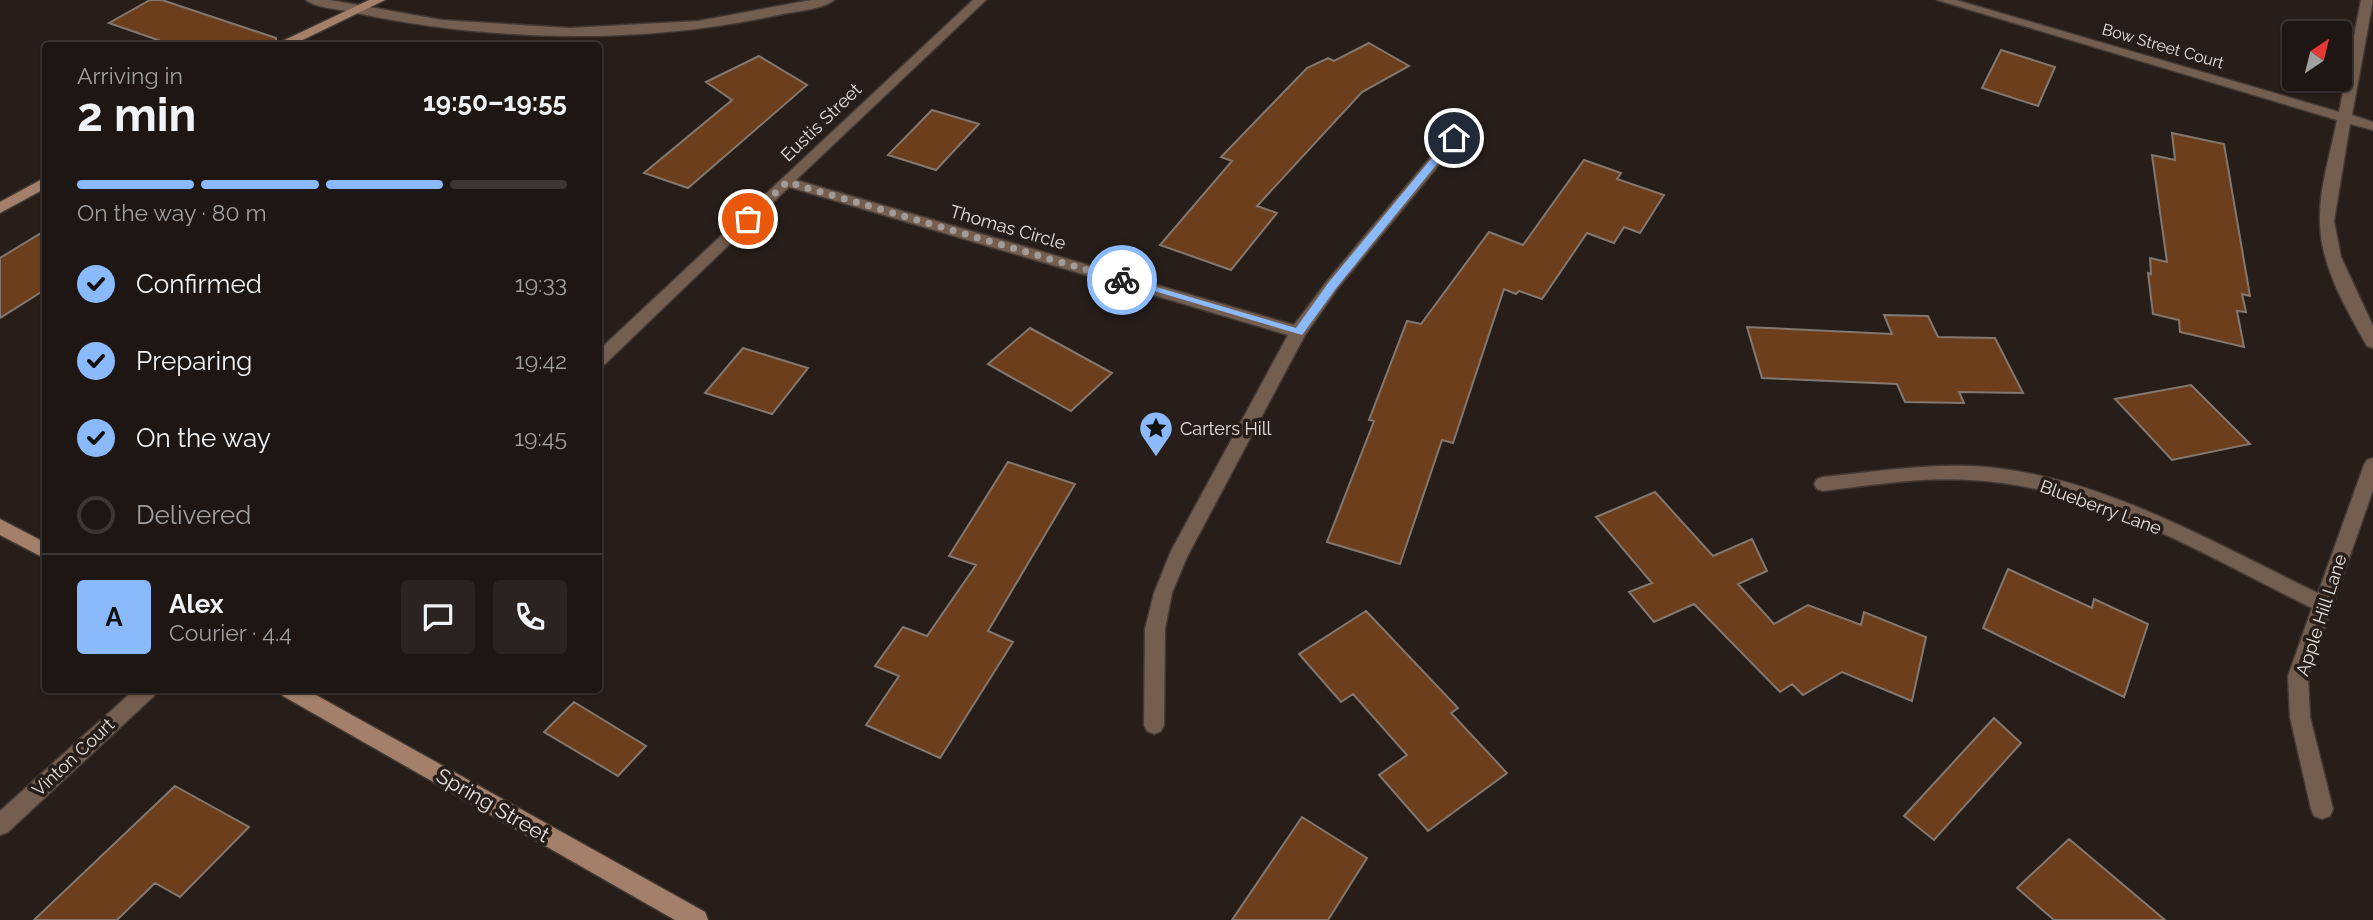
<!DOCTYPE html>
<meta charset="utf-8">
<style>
body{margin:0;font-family:Raleway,sans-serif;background:#2a2321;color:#f1f3f6;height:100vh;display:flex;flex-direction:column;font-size:26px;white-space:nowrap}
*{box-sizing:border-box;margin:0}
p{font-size:23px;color:#a09fa0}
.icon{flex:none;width:38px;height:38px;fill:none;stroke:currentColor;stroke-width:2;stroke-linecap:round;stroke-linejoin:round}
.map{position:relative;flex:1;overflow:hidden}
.sheet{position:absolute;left:42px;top:42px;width:560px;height:651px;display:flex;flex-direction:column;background:#1d1613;border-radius:7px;box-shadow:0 2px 5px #0004,0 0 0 2px #3b3533}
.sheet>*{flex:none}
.needle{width:46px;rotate:35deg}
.tools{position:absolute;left:2282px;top:21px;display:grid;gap:14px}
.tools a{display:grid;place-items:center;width:70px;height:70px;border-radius:7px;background:#1d1613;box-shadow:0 2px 5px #0004,0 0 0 2px #3b3533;font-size:35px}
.pin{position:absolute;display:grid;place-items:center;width:60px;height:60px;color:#fff;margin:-30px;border:4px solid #fff;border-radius:50%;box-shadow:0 2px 7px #0007}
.courier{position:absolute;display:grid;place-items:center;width:70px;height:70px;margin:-35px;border:5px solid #8bbafc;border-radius:50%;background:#fff;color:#222;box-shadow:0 2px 9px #0007}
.headline em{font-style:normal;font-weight:700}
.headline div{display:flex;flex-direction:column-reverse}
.headline{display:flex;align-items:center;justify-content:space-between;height:119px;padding:0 35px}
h1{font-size:46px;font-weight:700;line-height:52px}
.bar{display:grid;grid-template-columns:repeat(4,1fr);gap:10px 7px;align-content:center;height:84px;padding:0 35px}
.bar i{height:9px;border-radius:5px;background:#3b3533}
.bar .current{background:#8bbafc}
.bar p{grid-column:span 4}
.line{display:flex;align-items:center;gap:18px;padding:0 35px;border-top:2px solid #3b3533}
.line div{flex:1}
.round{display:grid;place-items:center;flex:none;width:74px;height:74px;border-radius:7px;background:#2a2321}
ol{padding:0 35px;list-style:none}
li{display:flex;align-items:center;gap:21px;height:77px}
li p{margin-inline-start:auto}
li .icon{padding:7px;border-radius:50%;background:#8bbafc;color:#111;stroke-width:4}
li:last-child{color:#a09fa0}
li i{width:38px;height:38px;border:4px solid #3b3533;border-radius:50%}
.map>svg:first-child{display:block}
.building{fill:#6d3e1c;stroke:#827871;stroke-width:2}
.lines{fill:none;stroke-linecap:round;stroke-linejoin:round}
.street-casing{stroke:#423934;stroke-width:3}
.secondary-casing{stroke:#423934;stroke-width:3}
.street{fill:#745e50;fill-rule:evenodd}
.secondary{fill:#a4806a;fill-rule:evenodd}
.route{fill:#8bbafc}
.done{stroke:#a29b98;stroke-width:7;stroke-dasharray:0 12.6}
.labels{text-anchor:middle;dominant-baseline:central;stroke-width:7;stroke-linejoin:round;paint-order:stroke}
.far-street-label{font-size:16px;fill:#e5dfdc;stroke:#271e19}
.street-label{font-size:18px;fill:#e5dfdc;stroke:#271e19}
.poi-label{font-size:18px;fill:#e5dfdc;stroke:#271e19;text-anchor:start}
.near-street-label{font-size:21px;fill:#e5dfdc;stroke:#271e19}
</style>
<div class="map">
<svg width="2373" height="920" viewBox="0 0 2373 920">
<rect width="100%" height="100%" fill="#271e19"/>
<path class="building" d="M150,0H162L276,38V41L269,46H175L109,23Z
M1369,43L1409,66L1362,92L1257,206L1277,213L1231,270L1160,245L1232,161L1221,157L1307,68L1328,58L1334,61Z
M2001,50L2055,67L2038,106L1982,88Z
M759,56L807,85L688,188L644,173L732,100L706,82Z
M932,110L979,124L936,170L888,155Z
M2172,133L2224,144L2250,296L2242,294L2246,312L2237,311L2244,347L2180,332L2179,320L2153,314L2148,273L2151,274L2150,258L2167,262L2152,155L2175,160Z
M1584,160L1621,173L1617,179L1664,195L1640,233L1624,227L1614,243L1587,233L1542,299L1519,291L1516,294L1504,289L1453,443L1442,440L1400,564L1327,542L1374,421L1369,420L1407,321L1421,324L1489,232L1523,245Z
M46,230V289L0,318V258Z
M1884,315L1928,316L1938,337L1995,338L2023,393L1959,392L1964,403L1905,402L1897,384L1762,378L1747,327L1892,334Z
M1030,328L1112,373L1071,411L988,364Z
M743,348L808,368L772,414L705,393Z
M2191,385L2250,444L2172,460L2115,399Z
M1008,462L1075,484L988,631L1013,642L940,758L866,725L899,676L875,666L903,627L927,636L976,565L949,556Z
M1655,492L1713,556L1752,539L1767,571L1738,584L1774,624L1808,605L1861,625L1864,612L1926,637L1912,701L1842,672L1803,695L1792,684L1780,692L1694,604L1654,622L1629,592L1652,583L1596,517Z
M2008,569L2092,608L2094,599L2148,624L2124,697L1983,628Z
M1366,611L1458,708L1451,713L1507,773L1428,831L1379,775L1407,755L1353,694L1341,702L1299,654Z
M574,702L646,746L618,776L544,732Z
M1994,718L2021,743L1934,840L1904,816Z
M175,786L249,827L180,897L155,883L117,920H34Z
M1302,817L1367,858L1328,920H1232Z
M2069,839L2165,920H2054L2017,888Z"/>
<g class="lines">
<g class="street-casing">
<path id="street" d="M306,0H330L442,20L570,28L698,21L811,0H834C822,10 794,11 778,15C639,45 491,42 351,12C338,9 316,8 306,0Z
M973,0H986L796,180L1294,325L1328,280L1449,135L1454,134L1461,138L1338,288L1305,335L1187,557L1172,593L1165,629L1164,725L1161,731L1154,734L1147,731L1144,725L1145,629L1154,593L1171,551L1288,335L789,187L604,365L598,367V351Z
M1937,0H1956L2339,112L2361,0H2373L2352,115L2373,122V130L2350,124L2334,221L2341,257L2373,326V348L2367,346C2346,309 2320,265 2320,221C2319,188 2331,152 2337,120Z
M2373,458V490L2308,676L2310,717L2333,809L2330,816L2322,819L2314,816L2311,809L2290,717L2288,676L2312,608C2206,556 2093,486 1971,480C1922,477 1872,485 1823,491L1817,489L1814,484L1817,479L1823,477C1872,472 1922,464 1971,466C2095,472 2209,541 2318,593L2364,465L2367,460Z
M134,690H157L154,696L8,832L0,835V811Z"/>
</g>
<g class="secondary-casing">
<path id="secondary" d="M369,0H385L290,46H272Z
M46,177V188L0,213V202Z
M0,519L46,543V559L0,535Z
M280,690H307L705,912L708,920H675L283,696Z"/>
</g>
<use href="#street" class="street"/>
<use href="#secondary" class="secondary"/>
</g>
<path class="route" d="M1450,136L1458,138L1337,287L1302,335L1117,280L1122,277L1296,328L1329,282Z"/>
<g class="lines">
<path class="done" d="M748,219L787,182L1122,280"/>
</g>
<defs>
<g id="sight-pin" transform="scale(1.75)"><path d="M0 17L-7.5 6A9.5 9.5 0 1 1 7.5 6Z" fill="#8bbafc" stroke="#271e19"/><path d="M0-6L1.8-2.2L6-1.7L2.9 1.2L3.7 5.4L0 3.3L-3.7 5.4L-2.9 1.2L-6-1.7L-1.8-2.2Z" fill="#111"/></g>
</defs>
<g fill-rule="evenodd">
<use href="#sight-pin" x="1156" y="428"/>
</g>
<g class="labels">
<g class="far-street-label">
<text transform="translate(2163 46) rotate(16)">Bow Street Court</text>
</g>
<g class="street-label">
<text transform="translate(821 122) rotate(-44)">Eustis Street</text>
<text transform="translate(1008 227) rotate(16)">Thomas Circle</text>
<text transform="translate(2101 507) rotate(20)">Blueberry Lane</text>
<text transform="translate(2321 615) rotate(-72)">Apple Hill Lane</text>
<text transform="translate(73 757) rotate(-43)">Vinton Court</text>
</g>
<g class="poi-label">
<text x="1180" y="428">Carters Hill</text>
</g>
<g class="near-street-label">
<text transform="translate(493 805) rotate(30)">Spring Street</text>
</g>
</g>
</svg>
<div class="tools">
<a><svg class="needle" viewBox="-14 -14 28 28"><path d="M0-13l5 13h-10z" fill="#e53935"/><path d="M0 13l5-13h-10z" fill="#a09fa0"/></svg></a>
</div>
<div class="pin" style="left:748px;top:219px;background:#ea580c"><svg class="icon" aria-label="bag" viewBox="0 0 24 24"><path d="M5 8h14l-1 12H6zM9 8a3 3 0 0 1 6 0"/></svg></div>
<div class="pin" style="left:1454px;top:138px;background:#1f2937"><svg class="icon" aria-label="home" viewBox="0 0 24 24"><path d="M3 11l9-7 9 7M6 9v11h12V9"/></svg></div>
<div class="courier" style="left:1122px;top:280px"><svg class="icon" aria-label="bike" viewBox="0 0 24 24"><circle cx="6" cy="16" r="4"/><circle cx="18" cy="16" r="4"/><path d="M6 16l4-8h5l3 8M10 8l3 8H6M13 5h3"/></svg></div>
<section class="sheet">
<div class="headline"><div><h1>2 min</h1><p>Arriving in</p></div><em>19:50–19:55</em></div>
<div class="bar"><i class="current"></i><i class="current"></i><i class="current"></i><i></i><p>On the way · 80 m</p></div>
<ol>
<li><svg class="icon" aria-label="check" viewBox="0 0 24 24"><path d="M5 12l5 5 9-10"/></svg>Confirmed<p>19:33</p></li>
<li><svg class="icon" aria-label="check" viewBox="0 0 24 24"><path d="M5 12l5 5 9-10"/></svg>Preparing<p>19:42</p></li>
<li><svg class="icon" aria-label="check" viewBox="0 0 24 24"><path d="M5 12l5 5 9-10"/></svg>On the way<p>19:45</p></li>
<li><i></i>Delivered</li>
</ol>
<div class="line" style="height:126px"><b class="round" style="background:#8bbafc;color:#111">A</b><div><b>Alex</b><p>Courier · 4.4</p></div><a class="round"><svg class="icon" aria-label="chat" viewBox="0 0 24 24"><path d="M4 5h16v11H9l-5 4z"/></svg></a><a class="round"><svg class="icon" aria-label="phone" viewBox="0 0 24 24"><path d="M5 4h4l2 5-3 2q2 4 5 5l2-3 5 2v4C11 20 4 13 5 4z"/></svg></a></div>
</section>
</div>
